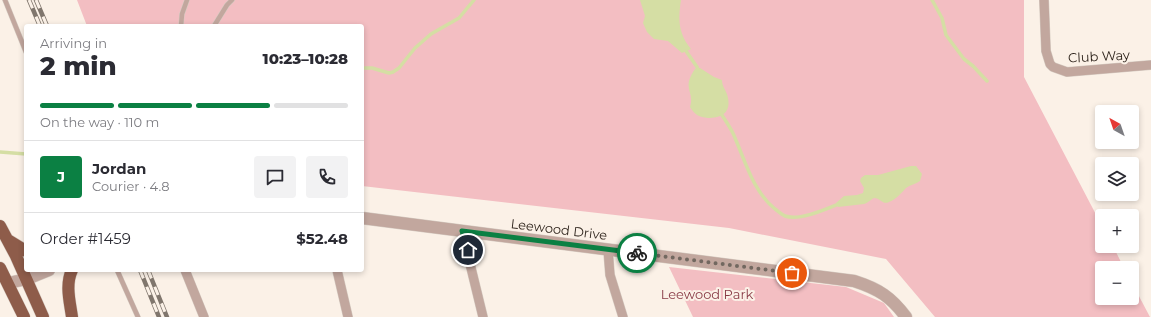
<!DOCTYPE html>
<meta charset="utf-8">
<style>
body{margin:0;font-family:Montserrat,sans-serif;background:#f2f2f3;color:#2b2b33;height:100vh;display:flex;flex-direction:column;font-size:15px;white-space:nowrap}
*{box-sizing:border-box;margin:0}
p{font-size:13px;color:#7c7c81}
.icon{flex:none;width:22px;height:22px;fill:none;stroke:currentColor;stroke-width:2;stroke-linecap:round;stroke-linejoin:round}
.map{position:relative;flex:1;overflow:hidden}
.sheet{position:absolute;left:24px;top:24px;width:340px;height:248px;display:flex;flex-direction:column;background:#fff;border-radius:4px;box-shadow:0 2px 6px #0003}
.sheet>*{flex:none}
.needle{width:26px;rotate:320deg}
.fabs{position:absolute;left:1095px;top:105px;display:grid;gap:8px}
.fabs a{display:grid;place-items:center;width:44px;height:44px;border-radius:4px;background:#fff;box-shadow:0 2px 6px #0003;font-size:20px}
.pin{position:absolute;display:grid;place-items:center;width:34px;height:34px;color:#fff;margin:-17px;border:2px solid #fff;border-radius:50%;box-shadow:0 1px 4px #0007}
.courier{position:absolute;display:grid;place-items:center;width:40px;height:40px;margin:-20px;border:3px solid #0b8043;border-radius:50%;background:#fff;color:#222;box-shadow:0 1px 5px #0007}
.summary em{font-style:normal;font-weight:800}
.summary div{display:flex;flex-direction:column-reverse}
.summary{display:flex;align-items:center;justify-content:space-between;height:68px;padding:0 16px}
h1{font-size:26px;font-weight:800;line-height:30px}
.bar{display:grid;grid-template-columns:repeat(4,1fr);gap:6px 4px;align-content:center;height:48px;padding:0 16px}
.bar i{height:5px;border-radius:3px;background:#e1e1e2}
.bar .active{background:#0b8043}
.bar p{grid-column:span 4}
.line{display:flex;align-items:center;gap:10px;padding:0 16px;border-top:1px solid #e1e1e2}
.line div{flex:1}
.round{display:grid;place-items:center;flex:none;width:42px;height:42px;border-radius:4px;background:#f2f2f3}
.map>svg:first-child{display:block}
.green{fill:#f3bec2}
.water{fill:#d5dea4}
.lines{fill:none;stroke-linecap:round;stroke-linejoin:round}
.stream{stroke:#d5dea4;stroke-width:3.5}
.service-casing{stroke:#d5cbc2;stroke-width:5.5}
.minor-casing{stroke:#d5cbc2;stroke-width:10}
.tertiary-casing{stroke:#d5cbc2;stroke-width:13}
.trunk-casing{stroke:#d5cbc2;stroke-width:13}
.service{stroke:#c2a79e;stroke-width:4.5}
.minor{stroke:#c2a79e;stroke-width:9}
.tertiary{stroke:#c2a79e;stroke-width:12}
.trunk{stroke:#8e5c4a;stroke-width:12}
.rail-casing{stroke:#80766d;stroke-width:4.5}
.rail{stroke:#fbf1e7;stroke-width:3;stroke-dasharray:9;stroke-linecap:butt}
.done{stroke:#726860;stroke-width:4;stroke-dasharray:0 7.2}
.route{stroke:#0b8043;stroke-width:5}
.labels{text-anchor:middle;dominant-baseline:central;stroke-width:4;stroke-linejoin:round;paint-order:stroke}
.street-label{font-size:13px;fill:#291f17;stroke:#fbf1e7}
.park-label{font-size:13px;fill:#883a45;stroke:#fbf1e7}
</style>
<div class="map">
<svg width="1151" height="317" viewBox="0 0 1151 317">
<rect width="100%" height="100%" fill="#fbf1e7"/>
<path class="green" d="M77,0H1024V77L1102,226V246H1113L1124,268H1102V298H1132V283L1150,317H935L886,259L729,228L362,186V26H87Z
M669,267L846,287L884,303L894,317H693Z"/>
<path class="water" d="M640,0H681C678,19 678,33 691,49L682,53L668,41L654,39L647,32L643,23L645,16Z
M700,68L714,77L722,80C722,87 727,91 728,98C731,113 721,118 708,118C699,117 695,115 690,107C695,91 681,89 695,69Z
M911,166H916L922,174L920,181C916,184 910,185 906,188C901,193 897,199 889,202C883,205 881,199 875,198C872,198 868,203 864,204L838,207L836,203L844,196L857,195L863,193L864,188L860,181L861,178L865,175H878Z"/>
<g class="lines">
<path class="stream" d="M932,0L942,18L946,35L964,59L973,66L987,81
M686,51L697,67L699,73
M362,68H372L389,73L393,72L399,68L415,48L431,34L459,18L474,0
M720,112C725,120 732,129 735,138C746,163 753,191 775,209C778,211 782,215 785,216C800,221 826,209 841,203
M0,152L26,154"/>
<g class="service-casing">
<path id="service" d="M5,0L26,52
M181,26L182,14L187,0
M214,26L227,5L232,0
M117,270L138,317"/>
</g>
<g class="minor-casing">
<path id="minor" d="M1044,0L1046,51L1050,64L1053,67L1067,72L1151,65
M462,231L483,317
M608,250L610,275L623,317
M185,270L204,317
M337,270L348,317"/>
</g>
<g class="tertiary-casing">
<path id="tertiary" d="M362,218L854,281C879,289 891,297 906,317
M8,283L27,279L49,270"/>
</g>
<g class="trunk-casing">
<path id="trunk" d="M0,226L16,256L43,317
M8,240L26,251
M0,268L24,317
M72,270C65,285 70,302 72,317"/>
</g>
<use href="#service" class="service"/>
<use href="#minor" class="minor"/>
<use href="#tertiary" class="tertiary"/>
<use href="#trunk" class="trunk"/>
<g class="rail-casing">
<path id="rail" d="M29,0L40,26
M36,0L47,26
M140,270L159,317
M148,270L167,317"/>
</g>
<use href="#rail" class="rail"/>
</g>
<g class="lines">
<path class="done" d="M637,253L792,273"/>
<path class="route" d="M468,250L462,231L637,253"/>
</g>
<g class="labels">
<g class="street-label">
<text transform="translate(1099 56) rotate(-3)">Club Way</text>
<text transform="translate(559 229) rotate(7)">Leewood Drive</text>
</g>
<g class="park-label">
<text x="707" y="294">Leewood Park</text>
</g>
</g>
</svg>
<div class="fabs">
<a><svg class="needle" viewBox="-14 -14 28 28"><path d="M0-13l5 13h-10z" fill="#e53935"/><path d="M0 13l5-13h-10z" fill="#7c7c81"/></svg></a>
<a><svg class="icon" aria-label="layers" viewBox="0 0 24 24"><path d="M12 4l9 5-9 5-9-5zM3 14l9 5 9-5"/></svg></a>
<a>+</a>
<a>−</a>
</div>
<div class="pin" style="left:792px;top:273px;background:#ea580c"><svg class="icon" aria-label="bag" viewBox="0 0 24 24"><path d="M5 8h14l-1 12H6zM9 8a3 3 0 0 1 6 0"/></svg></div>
<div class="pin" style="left:468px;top:250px;background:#1f2937"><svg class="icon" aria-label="home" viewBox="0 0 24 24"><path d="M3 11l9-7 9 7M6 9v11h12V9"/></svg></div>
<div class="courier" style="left:637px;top:253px"><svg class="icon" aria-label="bike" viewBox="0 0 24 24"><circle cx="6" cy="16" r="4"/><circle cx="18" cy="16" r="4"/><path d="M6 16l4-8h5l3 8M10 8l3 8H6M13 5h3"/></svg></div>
<section class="sheet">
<div class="summary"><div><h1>2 min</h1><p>Arriving in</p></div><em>10:23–10:28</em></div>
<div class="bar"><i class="active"></i><i class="active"></i><i class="active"></i><i></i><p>On the way · 110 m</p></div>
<div class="line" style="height:72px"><b class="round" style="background:#0b8043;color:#fff">J</b><div><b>Jordan</b><p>Courier · 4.8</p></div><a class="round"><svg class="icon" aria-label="chat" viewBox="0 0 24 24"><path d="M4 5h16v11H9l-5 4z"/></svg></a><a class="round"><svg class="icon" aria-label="phone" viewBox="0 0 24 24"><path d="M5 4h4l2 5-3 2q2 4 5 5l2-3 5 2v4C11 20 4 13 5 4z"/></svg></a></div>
<div class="line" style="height:52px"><div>Order #1459</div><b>$52.48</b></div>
</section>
</div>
